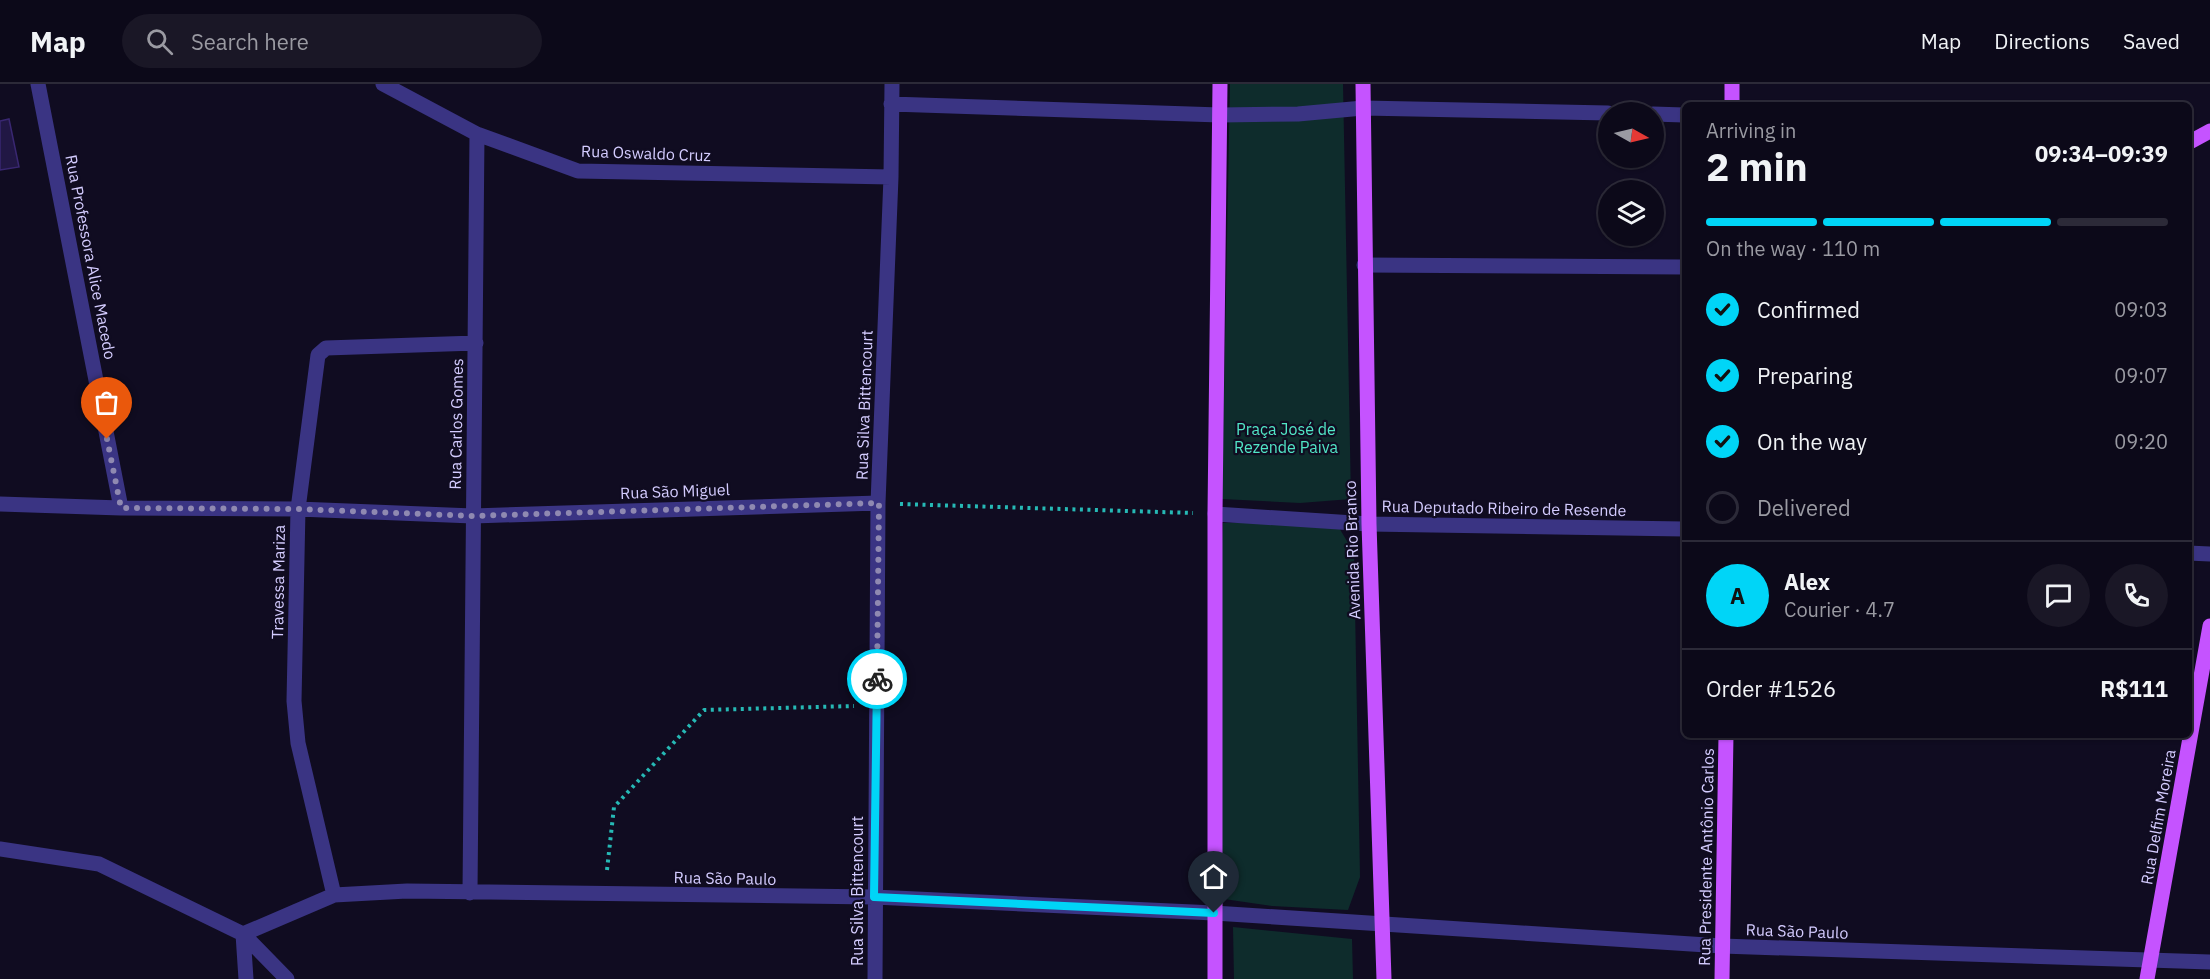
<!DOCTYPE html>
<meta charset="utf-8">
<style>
body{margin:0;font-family:"IBM Plex Sans",sans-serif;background:#1a1726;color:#f1f3f6;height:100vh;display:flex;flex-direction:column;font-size:22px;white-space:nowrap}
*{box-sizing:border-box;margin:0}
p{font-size:20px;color:#9a9aa2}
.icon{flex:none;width:33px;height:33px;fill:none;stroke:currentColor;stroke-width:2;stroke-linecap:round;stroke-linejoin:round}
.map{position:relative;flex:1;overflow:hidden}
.panel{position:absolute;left:1682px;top:18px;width:510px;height:636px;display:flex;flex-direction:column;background:#0c0919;border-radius:9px;box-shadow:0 2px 4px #0004,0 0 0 2px #2c2a38}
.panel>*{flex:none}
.needle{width:39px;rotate:98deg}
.buttons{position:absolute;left:1598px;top:18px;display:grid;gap:12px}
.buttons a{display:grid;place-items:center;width:66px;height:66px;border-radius:50%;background:#0c0919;box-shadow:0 2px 4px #0004,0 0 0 2px #2c2a38;font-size:30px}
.pin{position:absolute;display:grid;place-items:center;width:51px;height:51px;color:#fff;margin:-62px -26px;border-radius:50% 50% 50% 0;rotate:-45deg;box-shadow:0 0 6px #0007}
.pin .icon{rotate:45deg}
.courier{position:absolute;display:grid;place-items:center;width:60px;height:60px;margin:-30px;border:4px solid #00d5f7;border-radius:50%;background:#fff;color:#222;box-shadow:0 2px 8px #0007}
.overview em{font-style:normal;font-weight:700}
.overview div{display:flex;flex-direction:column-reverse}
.overview{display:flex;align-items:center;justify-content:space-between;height:102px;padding:0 24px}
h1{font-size:39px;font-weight:700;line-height:45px}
.bar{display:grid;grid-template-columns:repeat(4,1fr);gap:9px 6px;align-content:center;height:72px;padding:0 24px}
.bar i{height:8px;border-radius:4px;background:#2c2a38}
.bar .selected{background:#00d5f7}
.bar p{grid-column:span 4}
.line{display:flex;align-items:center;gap:15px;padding:0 24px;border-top:2px solid #2c2a38}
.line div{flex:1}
.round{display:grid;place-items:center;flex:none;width:63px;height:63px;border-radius:32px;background:#1a1726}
ol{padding:0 24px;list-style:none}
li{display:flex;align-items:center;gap:18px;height:66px}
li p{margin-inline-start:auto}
li .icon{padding:6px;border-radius:50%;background:#00d5f7;color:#111;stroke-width:4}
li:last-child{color:#9a9aa2}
li i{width:33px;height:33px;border:3px solid #2c2a38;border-radius:50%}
header{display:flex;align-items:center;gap:36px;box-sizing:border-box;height:84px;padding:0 30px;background:#0c0919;border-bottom:2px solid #2c2a38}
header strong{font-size:28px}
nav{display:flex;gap:33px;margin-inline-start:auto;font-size:21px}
.search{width:420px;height:54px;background:#1a1726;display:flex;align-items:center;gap:15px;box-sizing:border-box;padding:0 21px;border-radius:33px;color:#9a9aa2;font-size:22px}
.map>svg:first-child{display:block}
.green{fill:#0e2c2c}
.building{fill:#211744;stroke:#392771;stroke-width:1.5}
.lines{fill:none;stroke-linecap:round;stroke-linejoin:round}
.path{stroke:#26b9b5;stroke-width:4;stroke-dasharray:3 4.5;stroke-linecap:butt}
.minor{stroke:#3a3483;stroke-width:15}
.major{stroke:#c553ff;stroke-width:15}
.done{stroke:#8f89b1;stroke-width:6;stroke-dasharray:0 10.8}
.route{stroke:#00d5f7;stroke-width:8}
.labels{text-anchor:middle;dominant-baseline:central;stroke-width:4.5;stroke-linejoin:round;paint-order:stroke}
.street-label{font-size:16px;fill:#d4ccff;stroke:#100c21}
.park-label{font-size:16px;fill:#51e6c6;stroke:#100c21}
</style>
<header>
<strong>Map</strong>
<div class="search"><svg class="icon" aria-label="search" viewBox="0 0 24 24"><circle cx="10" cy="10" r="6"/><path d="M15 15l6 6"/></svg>Search here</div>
<nav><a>Map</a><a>Directions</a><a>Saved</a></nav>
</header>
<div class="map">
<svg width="2210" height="895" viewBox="0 0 2210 895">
<rect width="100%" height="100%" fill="#100c21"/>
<path class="green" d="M1230,0H1343L1351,415L1300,419L1222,415Z
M1264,438L1338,442L1354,469L1360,793L1348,826L1272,822L1224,815L1215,757L1220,498L1223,439Z
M1233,843L1352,855L1353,895H1234Z"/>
<path class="building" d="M9,35L19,83L0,86V37Z"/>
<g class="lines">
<path class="path" d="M900,420L1193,429
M607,786L614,723L704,626L854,622"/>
<path class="minor" d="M38,0L121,424
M383,0L477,50L578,87L891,93
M891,20L1220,31L1298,30L1363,24L1608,29
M1653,30L1684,31
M1364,181L1684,183
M0,420L121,424L298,425L473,432L878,419
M1215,430L1369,440L1684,445
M2188,469L2210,470
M0,765L99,780L243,850L287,895
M470,809L477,50
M334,811L298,659L294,617L298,425L318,271L326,264L476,259
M246,895L243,850L334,811L407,807L874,813L1214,829L1722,862L2210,878
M875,895L878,419L891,93L892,0"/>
<path class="major" d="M1363,0L1369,440L1384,895
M1732,21V0
M2188,59L2210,47
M1215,895V430L1220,0
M1722,895L1726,651
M2147,895L2210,542"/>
</g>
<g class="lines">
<path class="done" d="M107,355L121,424L298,425L473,432L879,419L877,595"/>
<path class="route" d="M877,595L874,813L1214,829"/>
</g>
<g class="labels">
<g class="street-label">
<text transform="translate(646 69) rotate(2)">Rua Oswaldo Cruz</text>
<text transform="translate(91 173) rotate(79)">Rua Professora Alice Macedo</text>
<text transform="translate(864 321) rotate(-88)">Rua Silva Bittencourt</text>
<text transform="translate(456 340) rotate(-89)">Rua Carlos Gomes</text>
<text transform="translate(675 407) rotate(-2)">Rua São Miguel</text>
<text transform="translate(1504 424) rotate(1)">Rua Deputado Ribeiro de Resende</text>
<text transform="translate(1352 466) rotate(-92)">Avenida Rio Branco</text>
<text transform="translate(278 498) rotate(-89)">Travessa Mariza</text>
<text transform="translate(2158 733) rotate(-80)">Rua Delfim Moreira</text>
<text transform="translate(1706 773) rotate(-89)">Rua Presidente Antônio Carlos</text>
<text transform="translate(725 794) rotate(1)">Rua São Paulo</text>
<text transform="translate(857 807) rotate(-90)">Rua Silva Bittencourt</text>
<text transform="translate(1797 847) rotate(2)">Rua São Paulo</text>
</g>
<g class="park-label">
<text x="1286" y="345">Praça José de<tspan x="1286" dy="18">Rezende Paiva</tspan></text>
</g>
</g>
</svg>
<div class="buttons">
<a><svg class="needle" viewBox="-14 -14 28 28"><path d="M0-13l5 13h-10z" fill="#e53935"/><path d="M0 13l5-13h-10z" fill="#9a9aa2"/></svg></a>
<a><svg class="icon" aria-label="layers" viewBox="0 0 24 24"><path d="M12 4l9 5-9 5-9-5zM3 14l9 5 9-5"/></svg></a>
</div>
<div class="pin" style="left:107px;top:355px;background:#ea580c"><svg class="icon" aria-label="bag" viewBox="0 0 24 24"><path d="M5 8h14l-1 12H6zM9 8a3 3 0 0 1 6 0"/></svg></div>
<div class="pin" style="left:1214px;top:829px;background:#1f2937"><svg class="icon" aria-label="home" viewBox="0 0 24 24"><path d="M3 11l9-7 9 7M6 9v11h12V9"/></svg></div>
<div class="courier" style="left:877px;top:595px"><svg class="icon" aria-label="bike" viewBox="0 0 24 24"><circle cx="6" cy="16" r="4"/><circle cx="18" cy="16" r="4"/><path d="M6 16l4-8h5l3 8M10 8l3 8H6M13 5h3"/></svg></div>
<section class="panel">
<div class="overview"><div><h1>2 min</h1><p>Arriving in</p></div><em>09:34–09:39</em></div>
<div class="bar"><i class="selected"></i><i class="selected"></i><i class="selected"></i><i></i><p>On the way · 110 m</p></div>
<ol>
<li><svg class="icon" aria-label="check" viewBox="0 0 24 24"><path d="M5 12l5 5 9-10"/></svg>Confirmed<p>09:03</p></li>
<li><svg class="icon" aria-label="check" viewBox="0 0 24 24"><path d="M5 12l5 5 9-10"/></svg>Preparing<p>09:07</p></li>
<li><svg class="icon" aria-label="check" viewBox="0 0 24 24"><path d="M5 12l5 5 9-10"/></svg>On the way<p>09:20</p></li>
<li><i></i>Delivered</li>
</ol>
<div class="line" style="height:108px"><b class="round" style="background:#00d5f7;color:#111">A</b><div><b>Alex</b><p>Courier · 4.7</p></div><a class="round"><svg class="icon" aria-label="chat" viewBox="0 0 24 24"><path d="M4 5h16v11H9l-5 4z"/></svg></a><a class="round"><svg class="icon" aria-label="phone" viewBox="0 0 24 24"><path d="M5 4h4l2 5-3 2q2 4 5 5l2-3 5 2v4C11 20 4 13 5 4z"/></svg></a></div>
<div class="line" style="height:78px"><div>Order #1526</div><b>R$111</b></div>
</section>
</div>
